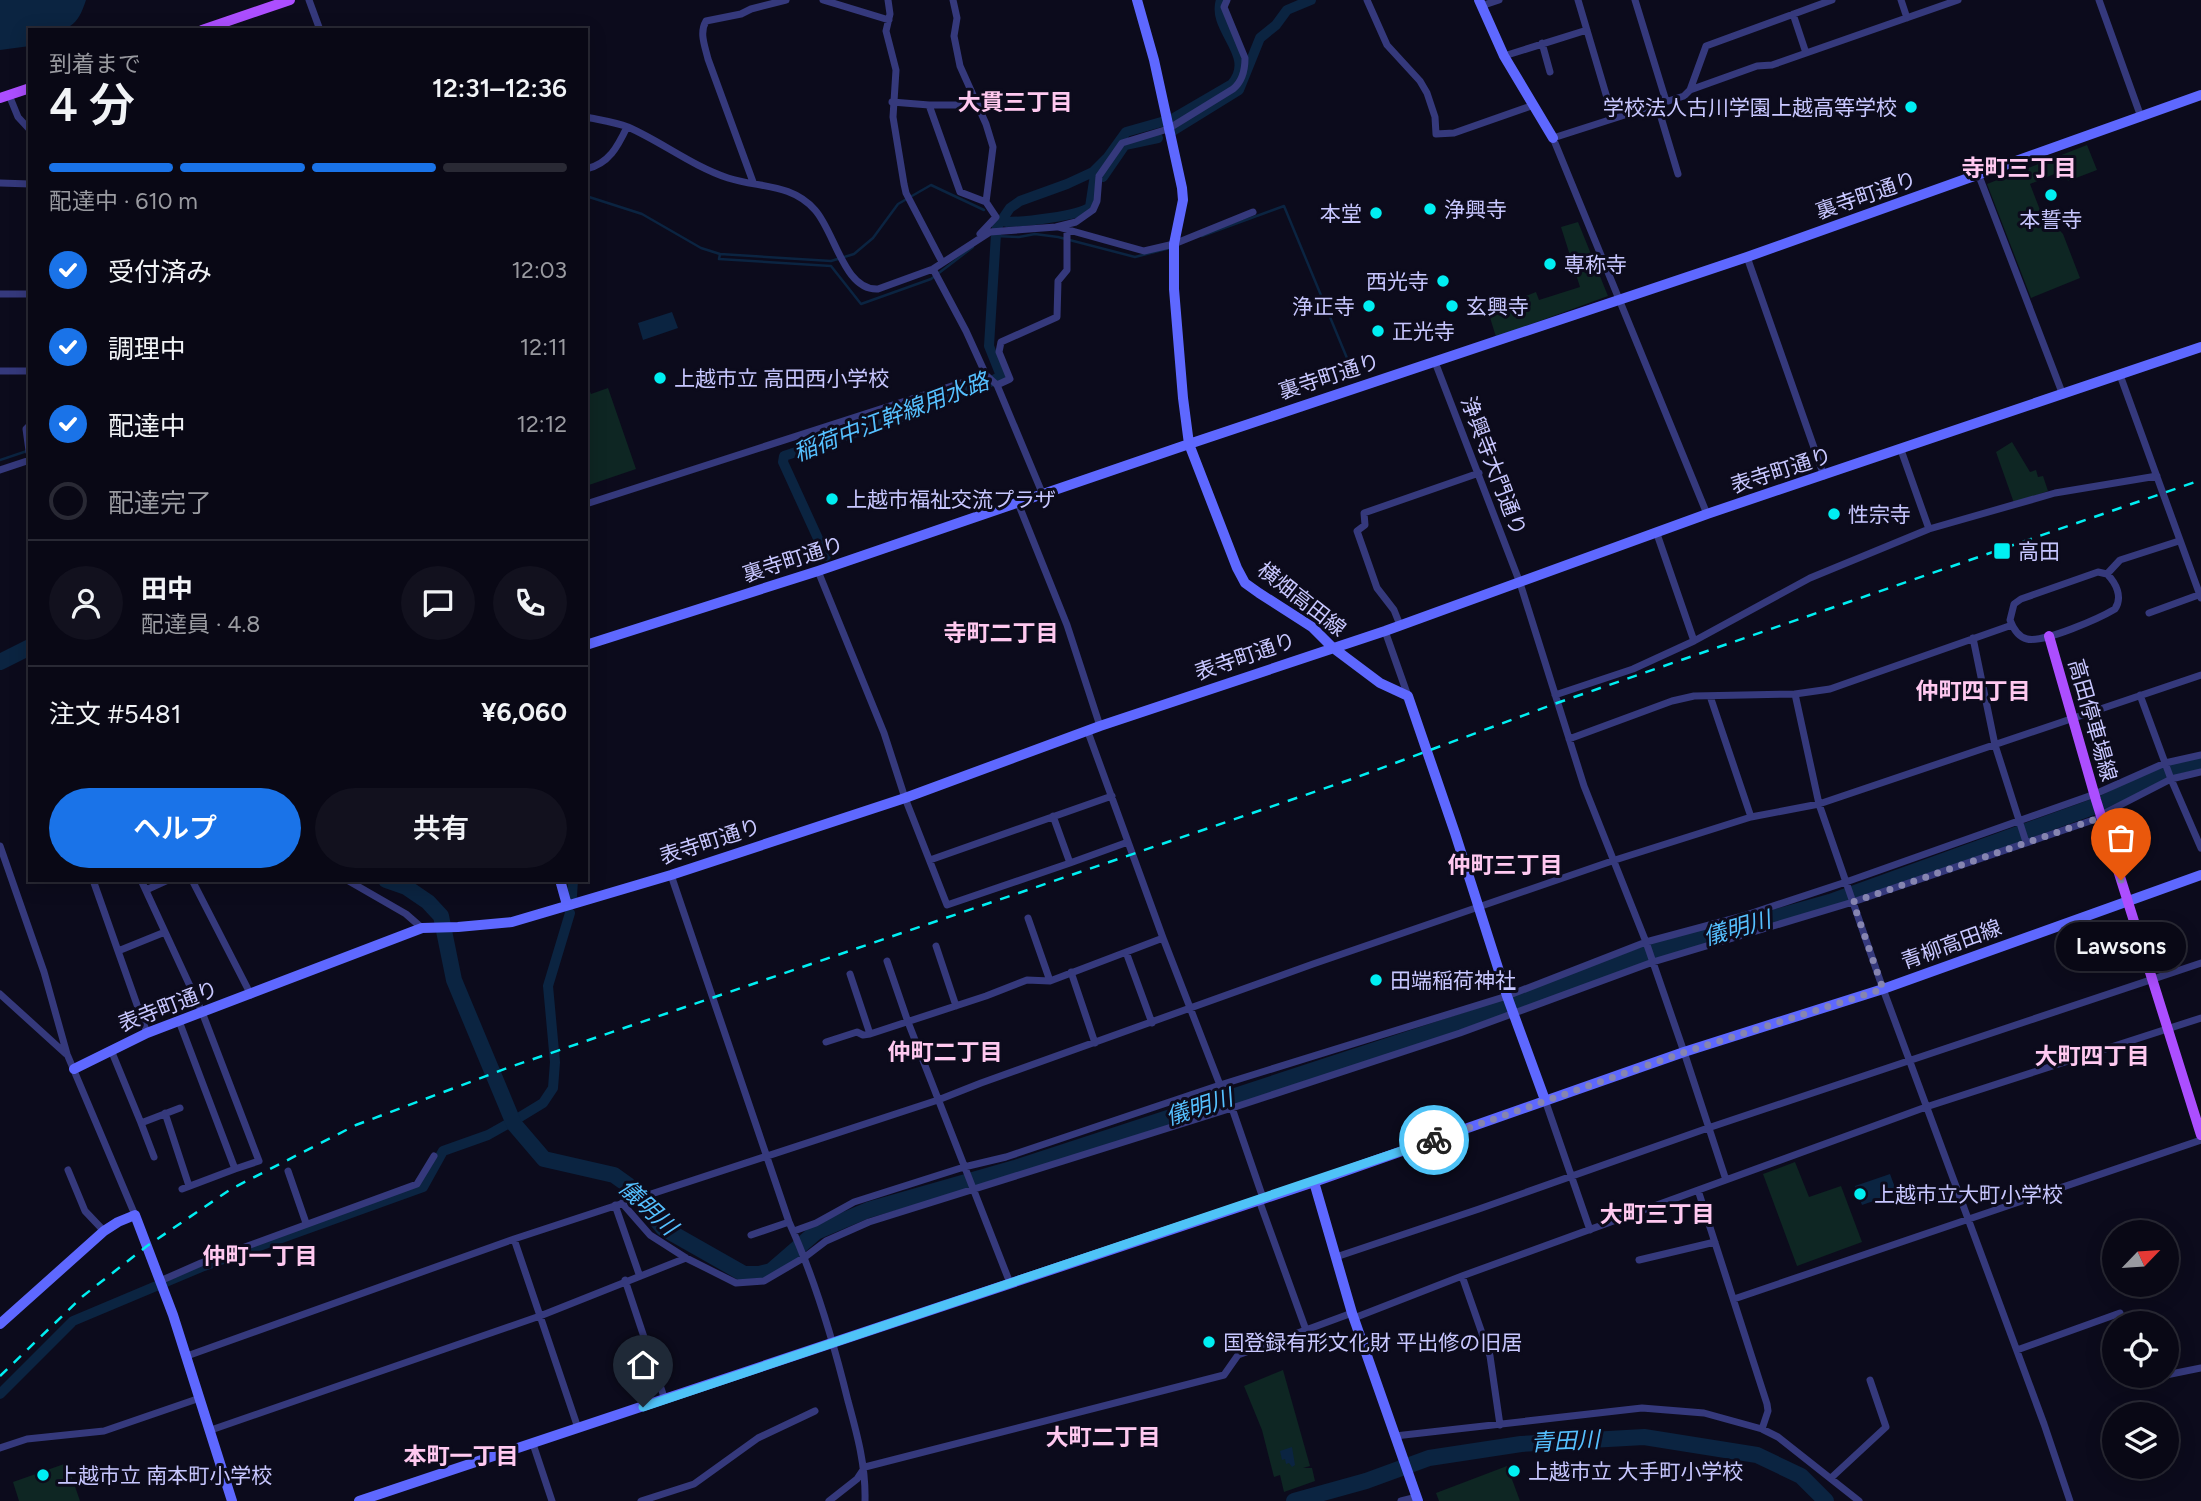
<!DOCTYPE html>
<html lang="ja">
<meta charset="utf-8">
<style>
body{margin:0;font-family:Figtree,"Noto Sans JP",sans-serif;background:#12111e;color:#f1f3f6;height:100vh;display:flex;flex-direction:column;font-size:26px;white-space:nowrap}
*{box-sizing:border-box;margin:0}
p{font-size:23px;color:#999aa0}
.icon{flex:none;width:38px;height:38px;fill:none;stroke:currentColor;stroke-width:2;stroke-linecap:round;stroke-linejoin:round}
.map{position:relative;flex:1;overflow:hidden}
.details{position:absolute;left:28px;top:28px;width:560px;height:854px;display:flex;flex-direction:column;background:#090815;border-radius:0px;box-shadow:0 4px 18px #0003,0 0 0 2px #292934}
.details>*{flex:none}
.needle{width:46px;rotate:65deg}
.fabs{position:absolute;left:2102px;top:1220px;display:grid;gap:14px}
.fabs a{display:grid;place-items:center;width:77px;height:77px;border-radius:50%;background:#090815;box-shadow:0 4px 18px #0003,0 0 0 2px #292934;font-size:35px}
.pin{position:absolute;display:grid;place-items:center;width:60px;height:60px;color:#fff;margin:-72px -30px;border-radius:50% 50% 50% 0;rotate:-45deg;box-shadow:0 0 7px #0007}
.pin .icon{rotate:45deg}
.courier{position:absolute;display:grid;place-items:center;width:70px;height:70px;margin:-35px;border:5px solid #4fc3f7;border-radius:50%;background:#fff;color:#222;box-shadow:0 2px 9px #0007}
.bubble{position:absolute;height:49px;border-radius:24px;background:#090815;box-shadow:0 4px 18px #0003,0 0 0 2px #292934;font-size:23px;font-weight:600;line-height:49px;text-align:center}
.headline em{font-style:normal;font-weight:600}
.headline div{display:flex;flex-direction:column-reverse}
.headline{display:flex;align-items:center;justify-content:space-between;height:119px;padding:0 21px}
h1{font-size:46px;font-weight:600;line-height:52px}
.bar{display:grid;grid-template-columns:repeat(4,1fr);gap:10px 7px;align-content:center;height:84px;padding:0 21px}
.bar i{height:9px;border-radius:5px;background:#292934}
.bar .selected{background:#1a73e8}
.bar p{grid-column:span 4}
.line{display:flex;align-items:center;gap:18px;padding:0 21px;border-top:2px solid #292934}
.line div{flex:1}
.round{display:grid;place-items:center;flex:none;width:74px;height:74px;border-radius:37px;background:#12111e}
ol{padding:0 21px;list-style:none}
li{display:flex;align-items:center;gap:21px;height:77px}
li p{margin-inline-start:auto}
li .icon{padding:7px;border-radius:50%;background:#1a73e8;color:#fff;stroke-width:4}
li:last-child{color:#999aa0}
li i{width:38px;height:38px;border:4px solid #292934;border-radius:50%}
.cta{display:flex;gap:14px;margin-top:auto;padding:14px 21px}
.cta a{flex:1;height:80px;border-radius:42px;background:#1a73e8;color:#fff;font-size:28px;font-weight:600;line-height:80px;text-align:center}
.cta a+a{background:#12111e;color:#f1f3f6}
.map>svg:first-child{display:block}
.green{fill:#0e2623}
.water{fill:#0b2441}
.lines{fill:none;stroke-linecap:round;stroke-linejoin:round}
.stream{stroke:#0b2441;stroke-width:2.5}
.canal{stroke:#0b2441;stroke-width:10}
.river{stroke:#0b2441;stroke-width:16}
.street{stroke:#35397c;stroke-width:7}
.secondary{stroke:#5e68ff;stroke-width:10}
.primary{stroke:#ac4eff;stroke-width:10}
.rail{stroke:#00eff2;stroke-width:2.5;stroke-dasharray:10 9;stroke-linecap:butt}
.done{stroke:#8685b0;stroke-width:7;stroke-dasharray:0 12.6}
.route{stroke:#4fc3f7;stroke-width:9}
.poi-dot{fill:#00eff2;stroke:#0c0b1c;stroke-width:2.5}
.labels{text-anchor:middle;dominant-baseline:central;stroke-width:6;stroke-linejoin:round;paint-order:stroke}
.poi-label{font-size:21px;fill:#c8c7ff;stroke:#0c0b1c;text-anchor:start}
.street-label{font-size:21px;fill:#c8c7ff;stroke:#0c0b1c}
.neighbourhood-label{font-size:23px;font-weight:bold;fill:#ffc9f0;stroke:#0c0b1c}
.water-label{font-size:23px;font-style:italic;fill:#55c0ff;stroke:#0c0b1c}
</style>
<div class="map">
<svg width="2201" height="1501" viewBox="0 0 2201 1501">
<rect width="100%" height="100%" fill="#0c0b1c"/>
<path class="green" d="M2087,145L2097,170L2068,181L2064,170L2030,184L2040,210L2063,234L2080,278L2031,298L1987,184Z
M1578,222L1608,296L1496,337L1488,311L1536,292L1539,300L1580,287L1561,227Z
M586,382L591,394L608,388L636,469L586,486Z
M2012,442L2030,472L2036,470L2038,477L2043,476L2048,491L2014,503L1996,452Z
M1795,1162L1809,1197L1841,1186L1862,1242L1797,1266L1763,1174Z
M1283,1370L1310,1466L1303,1468H1312L1315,1481L1284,1492L1280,1475L1274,1477L1262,1430L1244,1386Z
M67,1463L80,1501H19L13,1482Z
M1507,1466L1520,1501H1439L1436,1493Z"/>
<path class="water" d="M0,0H86C75,35 62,30 30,30V46L0,50Z
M672,312L678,328L643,340L638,323Z
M1890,1174L1897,1193L1862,1205L1855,1186Z
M1292,1447L1295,1465L1292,1467L1289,1463L1286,1464L1285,1459L1282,1460L1280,1451Z"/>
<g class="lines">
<path class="stream" d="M586,196L642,214L701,248L720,254L719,259L831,266L861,304L931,279L973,247
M997,216L1006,222
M995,236L1019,237L1035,234L1058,237L1135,257L1170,248
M1202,236L1284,206L1354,375
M720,254L831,261L854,254L873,238L898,204L931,185L984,210
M0,460L27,451"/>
<path class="canal" d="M1171,132L1239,90L1260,38L1276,25L1287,10L1311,0
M1103,177L1125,145L1158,138
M1006,222C1023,222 1079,216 1090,207L1094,181
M826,556L783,462L784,456L896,419L990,382L1001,376L989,346L996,234L997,227L1010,208L1020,201L1067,184L1093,172L1108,157L1126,132L1172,119L1232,84C1257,55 1211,30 1221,0
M572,896L573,880
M0,1394L73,1321L204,1266L423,1187L443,1151L488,1135L520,1117L543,1103L553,1088L555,1062L548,986L570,913"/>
<path class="river" d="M0,662L30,647
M386,880L406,887L428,902L441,916L454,980L514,1124L544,1159L614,1175L628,1185L663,1228L744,1274H759L771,1271L816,1232L868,1210L1015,1168L1479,1016L1654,951L1830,902L2104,803L2177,766L2201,761
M1294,1501L1366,1481L1429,1458L1521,1444L1644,1437L1757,1455L1801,1476L1826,1501"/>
<path class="street" d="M309,0L320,30
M823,0L889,20
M888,0L890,14L886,31L896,70L893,117L904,184L906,193L942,262
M1367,0L1387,45L1420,81L1427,93L1435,117L1436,134L1454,133L1534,105
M1578,0L1613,118
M1635,0L1666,101
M1901,0L1907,18
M2099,0L2141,117
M1481,6L1499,0
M1793,14L1806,53
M1542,43L1550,72
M1504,56L1587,30
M1690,90L1706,46L1832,0
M9,95L18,117L30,130
M892,102L929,105H978
M1657,104L1678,174
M929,105L960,192L986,202L993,147L986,124L960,66L954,36L957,18L953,0
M586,117C600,120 615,122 628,127C662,142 692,166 728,178C759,188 791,183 815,210C835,232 844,291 878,289L933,269L990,232L1056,227L1076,222L1093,210L1097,201L1099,176L1122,143L1168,129L1233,89C1243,81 1245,70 1245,58L1224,7L1227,0
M586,169C609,164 618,146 627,127
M1979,176L2063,395
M753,182L708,59C705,46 699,33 706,21L741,14L751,9L786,0
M0,183L30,184
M1058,227L1144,251L1174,244L1253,212
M980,234L996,217L986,202
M1747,257L1824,476
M933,269L966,331L986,375L997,385L1043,495
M0,294H30
M1435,362L1520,583L1584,786L1646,942L1684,1052L1726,1180
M0,371H30
M2120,375L2201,598
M997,385L1010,379L999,352L1001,342L1057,317L1058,281L1067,270V230
M30,425L26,429L30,458
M1901,450L1929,529
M0,470L30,460
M1018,503L1067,625L1100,726
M586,504L986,375
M1707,514L1553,138L1684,96L1690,90L1757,66L1772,65L1958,0
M1657,534L1694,641
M818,571L884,733L905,798L947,905L1070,863L1053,816
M2098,572L2107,574C2116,583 2123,597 2115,609C2100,618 2044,643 2027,639C2018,637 2013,628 2010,620L2014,604L2021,599Z
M2107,574L2120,560L2179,541
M2149,613L2201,594
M1400,625L1394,610L1377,588L1357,531L1365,525L1364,513L1479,473
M1385,631L1408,696
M1973,638L1995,745L2026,842
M1795,694L1819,804L1883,989L2044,1424L2070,1501
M1555,695L1633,669L1694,641L1810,578L1929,529L2055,493L2157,476
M2140,695L2171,779L2201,848
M1710,696L1751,817
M1088,732L1163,938L1220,1085L1232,1108L1263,1198
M1569,739L1672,701L1694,696L1795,694L1830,689L2012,625
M2101,815L2171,779L2201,772
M0,846L44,972L67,1054L135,1215
M930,860L1112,796
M1070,863L1128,842
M671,875L789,1222C815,1279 833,1340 848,1401C857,1434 866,1466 865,1501
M93,880L118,951
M141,880L202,1012L259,1161L235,1169
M192,880L251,995
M347,880L406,914L422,928
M146,890L168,880
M1028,918L1050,981
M936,946L956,1006
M1126,952L1152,1023
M887,961L908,1022L1010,1283
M1071,972L1095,1043
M850,974L870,1034
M0,994L66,1054
M179,1021L235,1169L182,1189
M147,1033L118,951L165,932
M826,1042L857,1032L863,1035L870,1034L986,996L1027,980L1050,981L1163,938
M111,1050L141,1123L180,1108
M1545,1100L1590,1230
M165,1113L189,1186
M141,1123L154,1157
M68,1170L85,1211L104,1231
M288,1171L306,1223
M1698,1190L1767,1404L1768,1411L1762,1429
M1259,1200L1306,1330
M622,1203L650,1235L686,1258L736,1283L764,1281L805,1257L826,1241L869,1222L1232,1108L1460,1033L1653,962L1853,902L2102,817
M615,1205L639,1274
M794,1231L816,1223L854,1202L964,1167L1006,1157L1220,1085L1507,996L1646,942L1743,916L1846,882L2095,794L2165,763L2201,755
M751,1235L789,1222
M514,1239L578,1428
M1336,1257L1479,1209L1708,1128L2201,963
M1639,1260L1715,1242
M1462,1276L1490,1356L1500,1425
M625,1280L665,1400
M160,1281L201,1263L417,1184L434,1156
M1734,1299L2201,1140
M1354,1318L1462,1276L1926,1107L2201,1018
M2017,1350L2120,1313L2123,1323
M187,1356L514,1239L938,1100L981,1083L1313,964L1615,860L1751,817L1819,804L2201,675
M2166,1375L2201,1368
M2142,1376L2143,1380L2165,1376
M211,1430L540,1316L686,1258
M1395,1436L1642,1408L1704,1413L1762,1429L1778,1437L1859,1501
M533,1444L552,1501
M0,1448L27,1439L104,1431L200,1398
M1831,1478L1886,1427L1870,1380
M641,1501L694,1484L758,1438L815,1411
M829,1501L857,1479L865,1467L1224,1375L1238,1355L1352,1313
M1401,1501L1417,1497"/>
<path class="secondary" d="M1137,0L1154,60L1182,188L1183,200L1174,244V289L1183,398L1189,444L1237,568L1245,583L1259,593L1312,627L1332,647L1380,683L1408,696L1455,833L1507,996L1545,1100
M1479,0L1504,56L1553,138
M586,645L818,571L1189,444L1747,257L2201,95
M560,880L567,905
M74,1069L147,1033L422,928L458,927L512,922L671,875L905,798L1100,726L1385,631L1707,514L2201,347
M1314,1182L1352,1313L1418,1501
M0,1324L104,1231L118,1222L135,1215L173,1315L232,1501
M359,1501L1314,1182L1684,1052L1883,989L2201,875"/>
<path class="primary" d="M202,30L290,0
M0,98L30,88
M2049,636L2096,800L2201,1135"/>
<path class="rail" d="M0,1376L83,1296L147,1246L231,1189L356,1125L510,1067L1352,779L1557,703L2201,480"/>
</g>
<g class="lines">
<path class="done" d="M1434,1140L1685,1052L1883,989L1853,902L2102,817L2121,880"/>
<path class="route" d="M643,1407L1434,1140"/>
</g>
<g class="poi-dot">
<circle cx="1911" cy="107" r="7"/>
<circle cx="2051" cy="195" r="7"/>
<circle cx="1430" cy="209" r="7"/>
<circle cx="1376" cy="213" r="7"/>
<circle cx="1550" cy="264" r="7"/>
<circle cx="1443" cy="281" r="7"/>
<circle cx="1369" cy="306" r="7"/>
<circle cx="1452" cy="306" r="7"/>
<circle cx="1378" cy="331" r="7"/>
<circle cx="660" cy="378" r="7"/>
<circle cx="832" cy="499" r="7"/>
<circle cx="1834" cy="514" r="7"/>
<rect x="1993" y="542" width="18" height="18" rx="3.5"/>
<circle cx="1376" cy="980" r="7"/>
<circle cx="1860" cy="1194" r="7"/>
<circle cx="1209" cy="1342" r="7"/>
<circle cx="1514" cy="1471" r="7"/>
<circle cx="43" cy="1475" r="7"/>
</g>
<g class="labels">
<g class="poi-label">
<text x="1897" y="107" text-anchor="end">学校法人古川学園上越高等学校</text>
<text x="1444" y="209">浄興寺</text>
<text x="1362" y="213" text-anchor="end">本堂</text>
<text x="2051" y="219" text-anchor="middle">本誓寺</text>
<text x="1564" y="264">専称寺</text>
<text x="1429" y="281" text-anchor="end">西光寺</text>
<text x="1355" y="306" text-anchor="end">浄正寺</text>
<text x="1466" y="306">玄興寺</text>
<text x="1392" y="331">正光寺</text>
<text x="674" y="378">上越市立 高田西小学校</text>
<text x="846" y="499">上越市福祉交流プラザ</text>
<text x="1848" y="514">性宗寺</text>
<text x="2018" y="551">高田</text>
<text x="1390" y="980">田端稲荷神社</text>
<text x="1874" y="1194">上越市立大町小学校</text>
<text x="1223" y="1342">国登録有形文化財 平出修の旧居</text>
<text x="1528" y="1471">上越市立 大手町小学校</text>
<text x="57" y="1475">上越市立 南本町小学校</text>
</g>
<g class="street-label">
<text transform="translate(1866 195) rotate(-19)">裏寺町通り</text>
<text transform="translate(1329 376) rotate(-18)">裏寺町通り</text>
<text transform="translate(1494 466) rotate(69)">浄興寺大門通り</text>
<text transform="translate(1781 470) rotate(-18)">表寺町通り</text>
<text transform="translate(793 559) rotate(-18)">裏寺町通り</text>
<text transform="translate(1302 599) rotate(38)">横畑高田線</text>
<text transform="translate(1245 656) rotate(-19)">表寺町通り</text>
<text transform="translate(2093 720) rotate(74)">高田停車場線</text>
<text transform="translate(710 841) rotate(-18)">表寺町通り</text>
<text transform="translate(1951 944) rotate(-20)">青柳高田線</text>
<text transform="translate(168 1006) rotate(-21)">表寺町通り</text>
</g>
<g class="neighbourhood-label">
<text x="1015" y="102">大貫三丁目</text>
<text x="2019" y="168">寺町三丁目</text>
<text x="1001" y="633">寺町二丁目</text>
<text x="1973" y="691">仲町四丁目</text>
<text x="1505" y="865">仲町三丁目</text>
<text x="945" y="1052">仲町二丁目</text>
<text x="2092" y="1056">大町四丁目</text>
<text x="1657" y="1214">大町三丁目</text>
<text x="260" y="1256">仲町一丁目</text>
<text x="1103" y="1437">大町二丁目</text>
<text x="461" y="1456">本町一丁目</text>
</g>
<g class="water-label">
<text transform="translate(891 417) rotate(-21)">稲荷中江幹線用水路</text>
<text transform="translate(1737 928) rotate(-16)">儀明川</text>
<text transform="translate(1199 1107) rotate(-18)">儀明川</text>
<text transform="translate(648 1207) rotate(43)">儀明川</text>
<text transform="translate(1565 1441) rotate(-3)">青田川</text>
</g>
</g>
</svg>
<div class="fabs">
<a><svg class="needle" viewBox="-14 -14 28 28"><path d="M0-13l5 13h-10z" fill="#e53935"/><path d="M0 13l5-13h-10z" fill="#999aa0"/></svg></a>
<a><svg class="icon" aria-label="locate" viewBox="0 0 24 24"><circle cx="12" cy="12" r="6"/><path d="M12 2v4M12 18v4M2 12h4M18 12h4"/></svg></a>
<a><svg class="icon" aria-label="layers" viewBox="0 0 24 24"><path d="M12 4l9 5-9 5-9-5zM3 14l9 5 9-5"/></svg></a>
</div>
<div class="pin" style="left:2121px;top:880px;background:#ea580c"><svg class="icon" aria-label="bag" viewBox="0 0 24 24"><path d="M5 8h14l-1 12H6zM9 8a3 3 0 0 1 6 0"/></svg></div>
<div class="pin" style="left:643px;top:1407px;background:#1f2937"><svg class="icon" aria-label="home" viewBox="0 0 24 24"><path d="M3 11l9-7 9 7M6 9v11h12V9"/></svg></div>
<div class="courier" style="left:1434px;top:1140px"><svg class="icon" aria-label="bike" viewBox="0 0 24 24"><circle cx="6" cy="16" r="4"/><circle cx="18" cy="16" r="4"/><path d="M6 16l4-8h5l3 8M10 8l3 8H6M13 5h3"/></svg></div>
<div class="bubble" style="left:2056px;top:922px;width:130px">Lawsons</div>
<section class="details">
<div class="headline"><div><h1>4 分</h1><p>到着まで</p></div><em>12:31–12:36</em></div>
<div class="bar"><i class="selected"></i><i class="selected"></i><i class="selected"></i><i></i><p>配達中 · 610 m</p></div>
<ol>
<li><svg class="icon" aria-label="check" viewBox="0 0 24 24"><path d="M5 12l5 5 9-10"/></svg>受付済み<p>12:03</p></li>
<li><svg class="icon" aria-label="check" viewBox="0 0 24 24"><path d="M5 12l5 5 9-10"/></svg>調理中<p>12:11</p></li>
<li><svg class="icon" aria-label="check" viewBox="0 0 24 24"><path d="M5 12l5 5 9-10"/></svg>配達中<p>12:12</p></li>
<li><i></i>配達完了</li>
</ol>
<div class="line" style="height:126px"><a class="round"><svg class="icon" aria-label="person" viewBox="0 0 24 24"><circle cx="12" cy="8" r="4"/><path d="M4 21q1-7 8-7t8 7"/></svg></a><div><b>田中</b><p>配達員 · 4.8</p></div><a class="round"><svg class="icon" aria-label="chat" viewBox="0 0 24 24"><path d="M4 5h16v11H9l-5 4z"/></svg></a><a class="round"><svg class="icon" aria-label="phone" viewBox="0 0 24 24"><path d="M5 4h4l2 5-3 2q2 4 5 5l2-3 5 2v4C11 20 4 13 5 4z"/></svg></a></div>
<div class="line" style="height:91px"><div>注文 #5481</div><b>¥6,060</b></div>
<div class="cta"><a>ヘルプ</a><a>共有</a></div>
</section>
</div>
